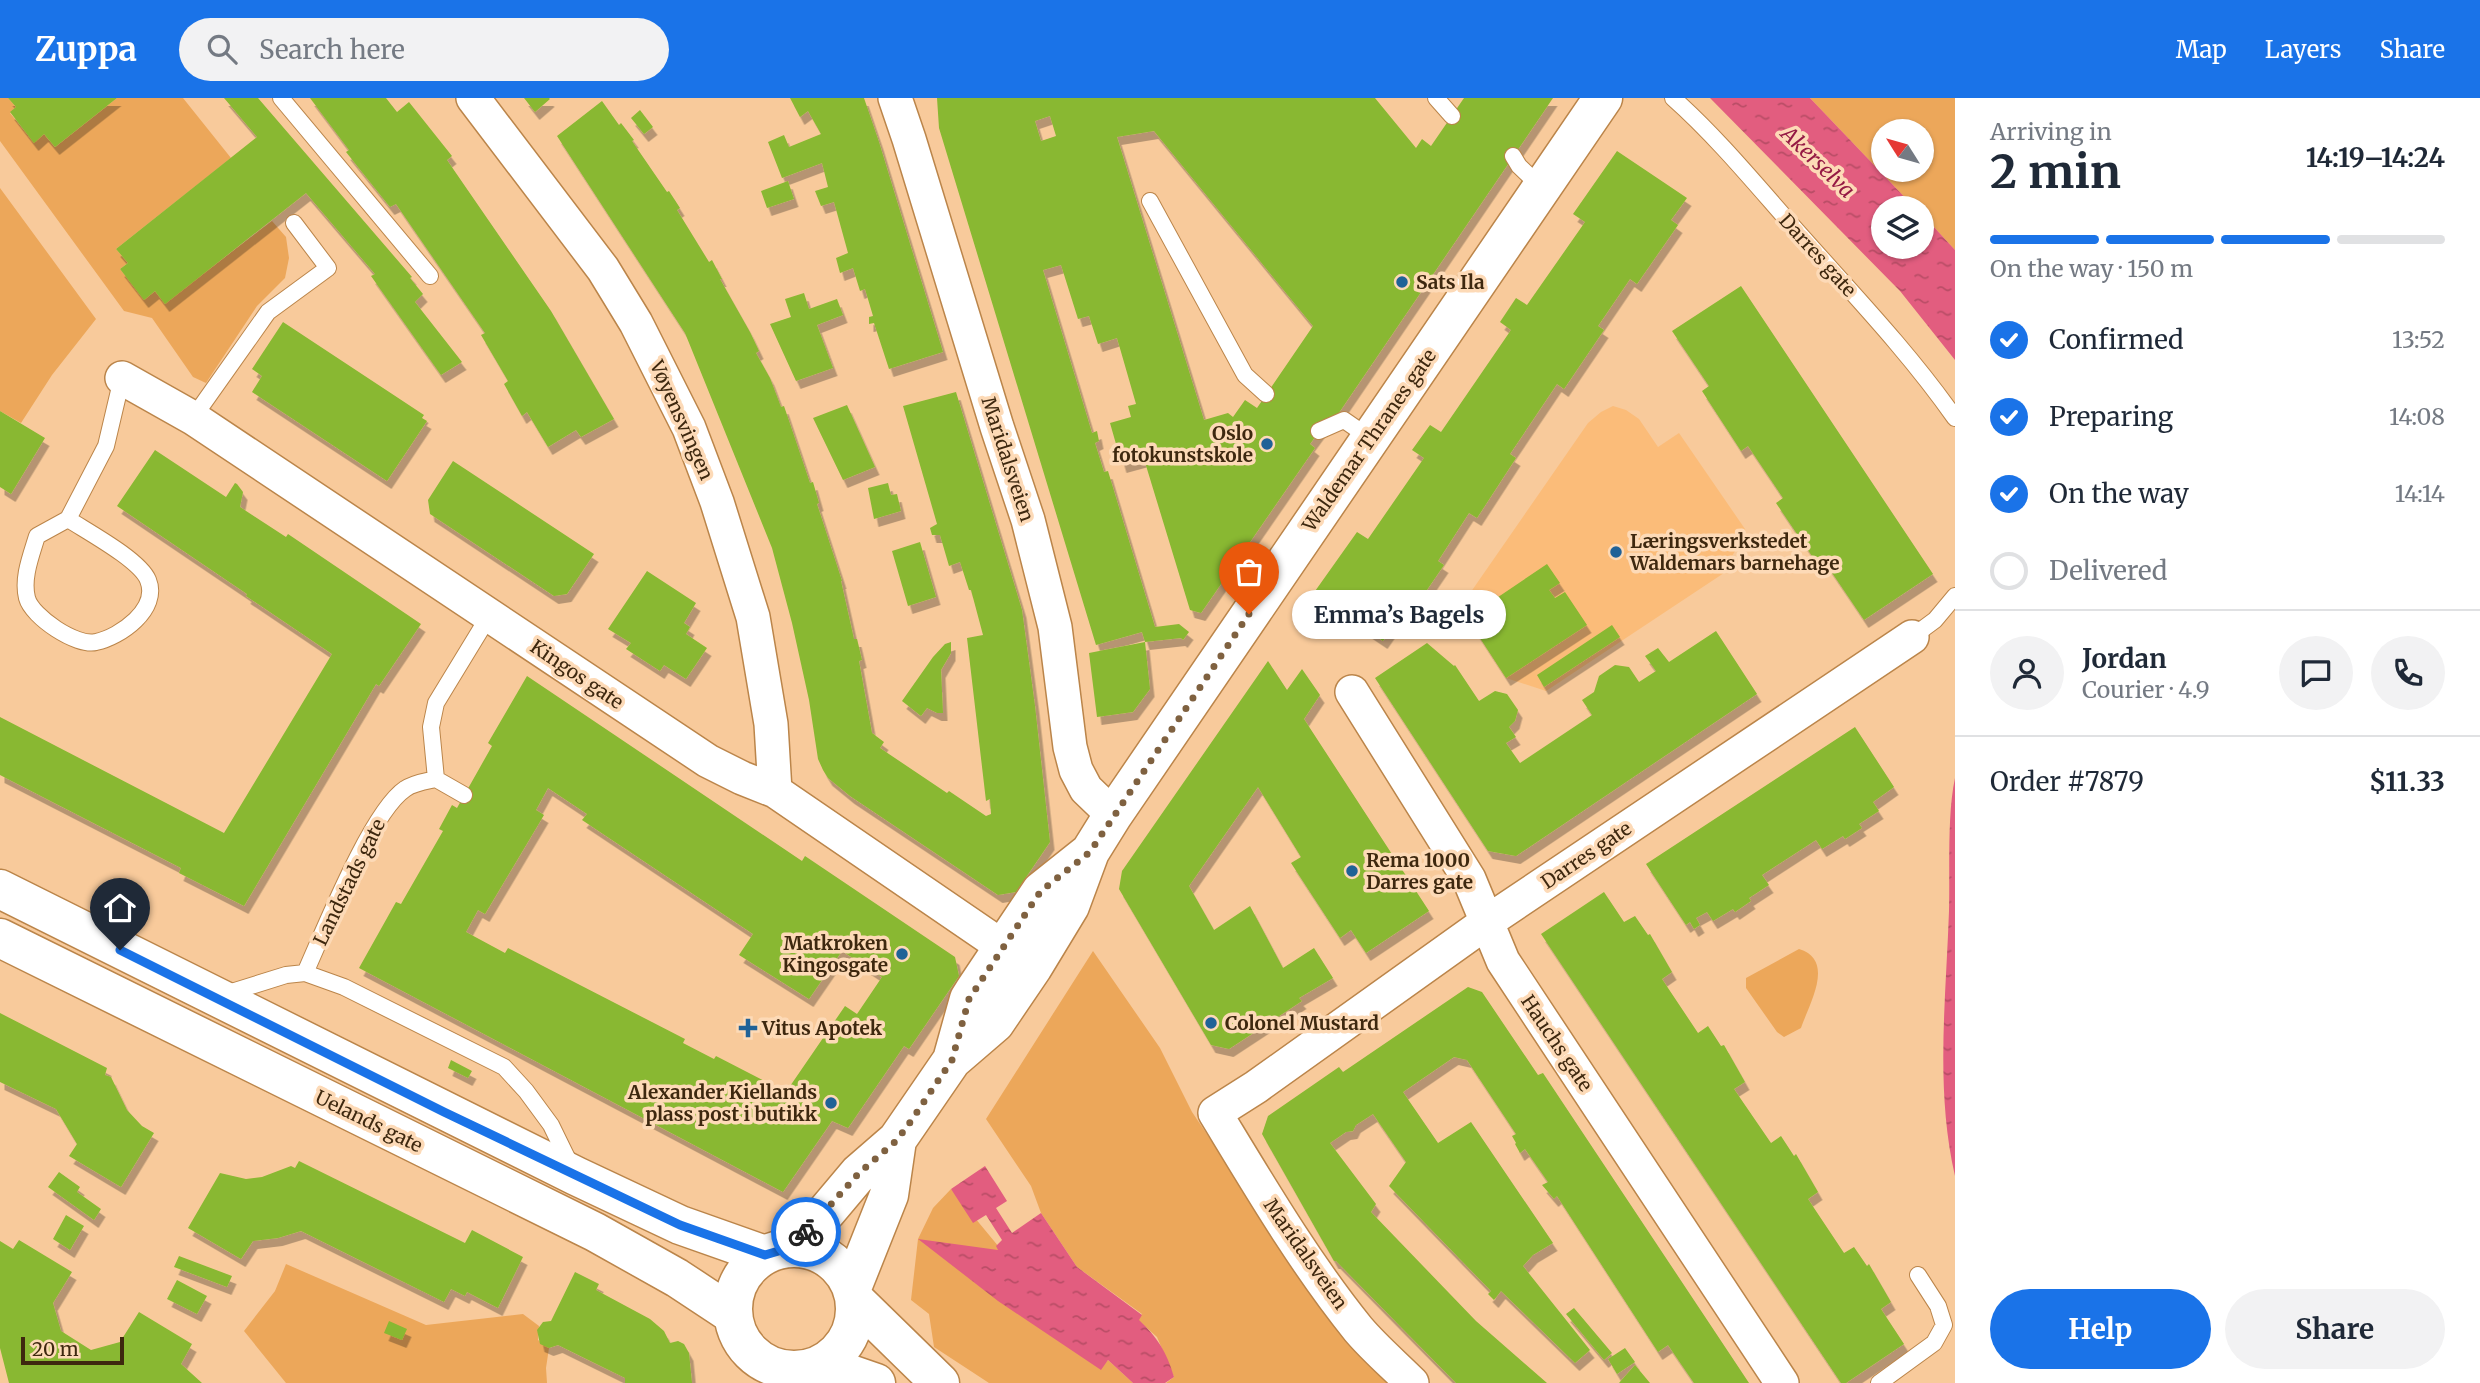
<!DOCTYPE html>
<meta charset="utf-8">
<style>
body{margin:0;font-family:Merriweather,serif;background:#f2f2f3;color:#1f2937;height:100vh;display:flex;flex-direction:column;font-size:26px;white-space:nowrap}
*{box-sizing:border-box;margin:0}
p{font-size:23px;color:#747a83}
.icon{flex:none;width:38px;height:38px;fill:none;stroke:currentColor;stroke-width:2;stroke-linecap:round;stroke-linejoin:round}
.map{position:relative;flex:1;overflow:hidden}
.details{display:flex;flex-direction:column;background:#fff;width:525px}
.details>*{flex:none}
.needle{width:46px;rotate:307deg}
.fabs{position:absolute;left:1871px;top:21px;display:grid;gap:14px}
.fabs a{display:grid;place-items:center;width:63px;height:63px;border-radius:50%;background:#fff;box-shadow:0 2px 5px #0004;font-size:35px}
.scale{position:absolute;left:21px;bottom:18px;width:103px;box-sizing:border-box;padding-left:7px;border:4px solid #3e280f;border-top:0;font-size:19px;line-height:24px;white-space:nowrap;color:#3e280f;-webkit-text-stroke:5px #fddab7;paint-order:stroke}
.pin{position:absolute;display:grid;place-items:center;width:60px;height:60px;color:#fff;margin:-72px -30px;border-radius:50% 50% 50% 0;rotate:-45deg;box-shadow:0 0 7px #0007}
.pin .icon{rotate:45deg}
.courier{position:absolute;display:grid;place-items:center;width:70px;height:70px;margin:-35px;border:5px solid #1a73e8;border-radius:50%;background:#fff;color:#222;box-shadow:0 2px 9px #0007}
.bubble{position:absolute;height:49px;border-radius:24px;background:#fff;box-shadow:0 2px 5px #0004;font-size:23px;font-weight:700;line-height:49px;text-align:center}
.head em{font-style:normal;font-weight:700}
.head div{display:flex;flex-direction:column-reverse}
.head{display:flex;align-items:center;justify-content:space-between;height:119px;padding:0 35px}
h1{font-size:46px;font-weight:700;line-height:52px}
.bar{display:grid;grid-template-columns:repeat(4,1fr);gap:10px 7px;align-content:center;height:84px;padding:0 35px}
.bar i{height:9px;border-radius:5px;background:#e0e1e3}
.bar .selected{background:#1a73e8}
.bar p{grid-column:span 4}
.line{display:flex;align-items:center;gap:18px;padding:0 35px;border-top:2px solid #e0e1e3}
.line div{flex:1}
.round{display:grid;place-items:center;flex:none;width:74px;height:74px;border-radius:37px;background:#f2f2f3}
ol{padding:0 35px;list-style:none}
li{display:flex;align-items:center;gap:21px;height:77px}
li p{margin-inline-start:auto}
li .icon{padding:7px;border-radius:50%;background:#1a73e8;color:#fff;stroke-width:4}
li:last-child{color:#747a83}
li i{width:38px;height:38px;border:4px solid #e0e1e3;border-radius:50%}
.cta{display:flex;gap:14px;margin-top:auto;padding:14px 35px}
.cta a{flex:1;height:80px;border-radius:42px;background:#1a73e8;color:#fff;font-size:28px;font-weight:700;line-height:80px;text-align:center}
.cta a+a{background:#f2f2f3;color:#1f2937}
header{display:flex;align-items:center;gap:42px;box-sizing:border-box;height:98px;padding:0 35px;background:#1a73e8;color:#fff}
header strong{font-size:33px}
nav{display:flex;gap:38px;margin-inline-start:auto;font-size:24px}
.search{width:490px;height:63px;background:#f2f2f3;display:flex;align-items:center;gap:18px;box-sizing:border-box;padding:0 24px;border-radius:38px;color:#747a83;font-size:26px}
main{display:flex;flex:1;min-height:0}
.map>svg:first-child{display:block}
.built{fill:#fbbc79}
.green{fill:#eca75a;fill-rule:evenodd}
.water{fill:url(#water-ripples)}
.building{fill:#89b831;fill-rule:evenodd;filter:url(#shadow)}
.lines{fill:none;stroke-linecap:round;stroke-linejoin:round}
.lane-casing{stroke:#bb854a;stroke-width:18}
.street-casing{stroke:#bb854a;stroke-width:36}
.secondary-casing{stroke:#bb854a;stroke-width:41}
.lane{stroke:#fff;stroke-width:16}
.street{stroke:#fff;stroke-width:33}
.secondary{stroke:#fff;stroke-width:38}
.done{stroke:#7f6140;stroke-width:7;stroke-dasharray:0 12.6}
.route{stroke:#1a73e8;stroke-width:9}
.poi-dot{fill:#206297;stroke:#fddab7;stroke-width:2.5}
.labels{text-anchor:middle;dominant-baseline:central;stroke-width:7;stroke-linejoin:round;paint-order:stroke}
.street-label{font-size:19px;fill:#3e280f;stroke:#fddab7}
.poi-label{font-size:19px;font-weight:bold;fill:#3e280f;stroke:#fddab7;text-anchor:start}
.water-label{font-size:21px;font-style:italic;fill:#951a44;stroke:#fddab7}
</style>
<header>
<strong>Zuppa</strong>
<div class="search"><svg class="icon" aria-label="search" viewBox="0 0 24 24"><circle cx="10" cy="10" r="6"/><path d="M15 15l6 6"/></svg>Search here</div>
<nav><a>Map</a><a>Layers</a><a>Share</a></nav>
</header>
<main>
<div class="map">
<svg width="1955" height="1285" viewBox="0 0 1955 1285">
<defs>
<pattern id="water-ripples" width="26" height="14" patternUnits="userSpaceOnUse" patternTransform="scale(1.75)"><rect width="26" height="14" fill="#e25d7f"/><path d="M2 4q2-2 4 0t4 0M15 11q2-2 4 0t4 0" fill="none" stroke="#b94d66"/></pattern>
<filter id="shadow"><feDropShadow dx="4.5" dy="8" stdDeviation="0" flood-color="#0004"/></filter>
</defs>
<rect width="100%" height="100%" fill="#f8ca9b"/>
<path class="built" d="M1613,308L1626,312L1639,321L1658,349L1679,335L1745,431L1747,441L1740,445L1729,463L1733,469L1546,593L1506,580L1467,520L1480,510L1466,501L1588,325L1601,314Z"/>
<path class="green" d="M0,0H8L16,9L10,15L34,44L44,36L55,49L117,0H183L231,60L116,151L128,165L120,171L145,201L155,193L165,205L272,123L286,139L289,160L285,180L257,208L206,285L193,279L152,220L124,213L0,43Z
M1810,0H1955V152L1922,116V110H1915ZM1883,33H1922V72H1883Z
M0,90L96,221L52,277L21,325L0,313Z
M1799,851C1836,862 1809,906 1801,930L1784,939L1777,934L1746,890V880Z
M1093,853L1160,950L1192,1014L1244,1091L1398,1285H1166L1174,1279L1157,1239L1138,1222L1142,1216L1077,1169L1041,1115L1031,1088L986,1021Z
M951,1091L1100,1271L1108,1262L1133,1285H989L934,1249L929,1216L911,1202L918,1141L933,1110Z
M286,1166L426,1227L523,1216L539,1228L538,1242L549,1250L546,1270L547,1285H286L244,1233L275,1193Z"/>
<path class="water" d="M1710,0H1810L1915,110H1883V149H1922V116L1955,152V262L1900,193Z
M1955,680V1078C1935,991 1946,901 1949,813C1950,774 1947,716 1955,680Z
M985,1068L1007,1103L996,1110L1012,1135L1041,1115L1077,1169L1142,1217L1139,1222C1157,1239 1167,1254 1174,1279L1165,1285H1133L1108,1262L1101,1272L998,1203L918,1141L998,1152L996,1148L1002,1142L986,1117L973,1125L951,1091Z"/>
<path class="building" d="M8,0H117L55,49L44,36L34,45L10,14L16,9Z
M224,0H258L412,179L410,180L423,196L415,204L462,264L441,277L371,178L375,176L306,95L165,206L155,193L144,202L120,171L128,165L116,151L257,39Z
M310,0H386L397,14L409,4L452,58L447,62L551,213L614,321L581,339L576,332L548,349L527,314L522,318L504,286L508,283L481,237L485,235L396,106L390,109L346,54L349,52Z
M524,0H549L550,1L535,14Z
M790,0H864L879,44L943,254L889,271L874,225L869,226V219L873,218L865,191L860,193L853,170L840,175L836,160L848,155L834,104L821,108L815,93L828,89L822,65L782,80L768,44L784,37L789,49L821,36L808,13L800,19Z
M937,0H1375L1416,50L1422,41L1431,48L1464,0H1553L1334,322L1329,320L1310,346L1315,350L1201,515L1190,512L1144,361L1122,367L1110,325L1131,319L1128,308L1136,306L1117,240L1098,246L1089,218L1078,221L1061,167L1043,172L1092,335L1097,333L1099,343L1095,345L1104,374L1108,373L1155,529L1179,526L1189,534L1183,542L1181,540L1145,544L1142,534L1096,547L939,30ZM1050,18L1056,38L1041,43L1035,23ZM1154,33L1313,228L1257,310L1245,302L1233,319L1228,315L1204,322L1117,39Z
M602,3L619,27L621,25L634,42L632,43L667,94L669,93L680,110L677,112L709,164L712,162L722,181H720L750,234L759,253L756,255L770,280L781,309L784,308L810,385L813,384L819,405L817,406L842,483H841L854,541H857L862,562L859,563L872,635L884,644L880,650L947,695L949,693L986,718L991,716L990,701L986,703L967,540L983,537L971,492H969L960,464L949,468L940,437H932L930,430L937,426L903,308L956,294L1022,512L1035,608L1050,744L1016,794L998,797L850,698L828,680L823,672L818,661L809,602L792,525L772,450L685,235L557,38Z
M640,12L653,29L644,36L631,20Z
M1617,53L1687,100L1671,122L1678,127L1637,186L1630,181L1598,228L1604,232L1564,291L1557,286L1510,356L1516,360L1477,420L1469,415L1438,463L1444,467L1403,527L1397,523L1383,543L1313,496L1357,434L1368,441L1424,360L1412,352L1430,327L1441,334L1511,232L1500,224L1516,200L1527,207L1585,124L1573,116Z
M788,83L794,101L767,110L761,93Z
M1741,188L1933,476L1864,522L1822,460L1816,464L1776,405L1783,400L1748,348L1741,353L1702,293L1709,288L1672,233Z
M804,195L809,211L837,201L843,217L817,227L833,270L796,283L770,226L791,219L785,201Z
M283,224L424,317L422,320L427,323L387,383L252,294L262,278L252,271Z
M847,307L875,369L843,382L813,320Z
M0,313L45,340L11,396L0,389Z
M155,352L226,399L235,385L237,386L243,394L240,409L286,439L288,436L421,526L379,588L376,586L244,808L179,775L181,770L0,677V619L224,735L332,556L246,498L247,496L117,408Z
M453,363L594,456L567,496L554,498L430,416L428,402Z
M888,385L891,397L897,396L901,413L874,421L868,390Z
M920,444L936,499L908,508L892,453Z
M1547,466L1560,485L1549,492L1555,500L1565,494L1587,527L1506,580L1467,520Z
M647,473L696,505L684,525L690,529L686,536L707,550L686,581L664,567L660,573L626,551L631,545L608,531Z
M1612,527L1620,539L1544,589L1537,577Z
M1716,533L1757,596L1516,758L1488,753L1375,580L1427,545L1454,568L1455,567L1479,603L1495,593L1507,596L1518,612L1515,623L1509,629L1516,639L1506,645L1520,665L1592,617L1582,602L1594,594L1599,578L1615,567L1629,569L1639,584L1656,573L1645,558L1658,550L1669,564Z
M951,544V555L941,572L943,615H937L927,610L921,618L902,603L933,559L945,546Z
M1145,544L1150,591L1133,614L1097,619L1089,555Z
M1268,563L1287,592L1302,571L1320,597L1304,621L1429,813L1366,855L1351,832L1340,840L1291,765L1301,759L1258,689L1189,788L1214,832L1250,808L1283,870L1314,850L1333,880L1299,900L1302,903L1229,951L1211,947L1119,791L1122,773Z
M527,578L802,763L805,758L955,859L959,878L909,951L904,948L848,1030L832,1023L783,1094L359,870L396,804L401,806L443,733L439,731L452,707L457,710L492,648L488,645ZM548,690L587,716L582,722L753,836L739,857L809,901L842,853L882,879L857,916L845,908L786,994L716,958L714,961L683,945L685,941L508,850L505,855L466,834L478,812L485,816L544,717L536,712Z
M1855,629L1894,689L1873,704L1879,713L1859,726L1862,730L1845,741L1843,738L1822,751L1816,742L1762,777L1769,787L1749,800L1751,803L1735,814L1733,811L1713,823L1707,814L1696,820L1700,827L1694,831L1690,824L1686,827L1646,766Z
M1604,794L1624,824L1635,818L1648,837L1650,836L1672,874L1662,881L1698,935L1708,928L1721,948L1724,947L1745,984L1734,991L1771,1045L1781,1038L1794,1058L1796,1056L1818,1094L1808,1101L1844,1155L1854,1149L1867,1168L1869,1166L1891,1204L1881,1211L1904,1246L1846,1285H1841L1541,836Z
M1468,889L1482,894L1538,977L1543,975L1749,1285H1694L1668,1247L1658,1254L1557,1098L1554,1101L1542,1087L1548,1084L1525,1051L1520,1055L1515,1046L1516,1045L1512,1038L1516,1036L1467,962L1454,959L1403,994L1438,1045L1471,1024L1553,1145L1533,1157L1523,1168L1590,1252L1575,1265L1501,1193L1494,1202L1488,1196L1491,1193L1389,1088L1406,1064L1373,1016L1356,1027L1353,1033L1346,1034L1330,1045L1376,1106L1371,1114L1476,1223L1547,1285H1456L1336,1163H1334L1262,1036L1268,1018L1339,969L1343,974Z
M0,915L107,970L105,977L111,979L127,1012L142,1028L154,1035L121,1089L69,1058L77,1046L56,1011L0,984Z
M451,962L472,973L468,980L448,970Z
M299,1063L465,1145L472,1132L523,1159L498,1210L467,1194L465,1198L451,1191L444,1204L301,1133L278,1140L253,1143L241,1161L188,1130L220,1075L246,1081L262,1079L291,1068L295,1070Z
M59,1074L80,1089L77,1094L101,1111L94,1122L48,1089Z
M66,1117L84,1128L70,1152L53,1141Z
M19,1142L72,1174L53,1205L61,1233L91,1252L120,1244L139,1214L192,1246L181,1266L202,1285H9L0,1250V1143L13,1151Z
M179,1158L232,1178L227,1189L174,1169Z
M575,1174L599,1186L596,1192L650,1221L664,1233L670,1245L678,1243L684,1246L689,1255L692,1285H625V1280L558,1247L549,1250L540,1246L537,1232L543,1224L551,1223Z
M177,1182L207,1198L197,1216L167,1201Z
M1574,1210L1612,1255L1604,1262L1566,1216Z
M389,1223L407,1231L402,1242L384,1235Z
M1625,1250L1635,1264L1617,1276L1608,1261Z
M1635,1267L1650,1285H1619Z"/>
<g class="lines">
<g class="lane-casing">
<path id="lane" d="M281,0L430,178
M1436,0L1452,18
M1673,0C1718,40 1757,88 1797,133C1851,194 1908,253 1955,320
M1513,58L1519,68L1542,90
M1150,103L1245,277L1266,296
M193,320L268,214L328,170L294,125
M1319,333L1344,322L1370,340
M68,421C88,434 140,462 148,482C160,511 120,539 96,544C77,549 32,519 27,500C22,480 31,458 37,438L68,421L106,348L122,280
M1912,539L1935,522L1955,498
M464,697L436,681L431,629L436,605L489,518
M305,875C324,833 371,714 405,691C413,685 427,683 436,681
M222,897L286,877L305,875L344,889L504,969L526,993L551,1027L570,1066
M1879,1285L1934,1245L1944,1227L1938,1208L1918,1177"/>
</g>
<g class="street-casing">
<path id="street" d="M473,0L603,171L636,225L689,330L717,404L753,519L771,626L775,693
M895,0L909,41L997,329L1028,422L1055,529L1070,649L1076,672L1086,691L1113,717
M122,280L193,320L708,663L742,680L775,693L1025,864
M1352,594L1469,781L1503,863L1782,1285
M1412,1285C1394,1267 1374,1250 1358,1231C1304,1164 1260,1089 1215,1015L1256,989L1487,824L1912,539"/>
</g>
<g class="secondary-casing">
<path id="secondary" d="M0,791L576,1078L680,1127L765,1157
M0,840L595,1134L677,1180L733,1217
M952,962L969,901L974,893L1041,793L1090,754
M791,1149L827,1113L859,1075L897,1042L952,962L995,925L1033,869L1070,808L1090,754L1113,717L1603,0
M733 1211a61 61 0 1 1 122 0a61 61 0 1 1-122 0Z
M852,1190L889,1097L897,1042
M855,1202L940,1285
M821,1266L876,1285"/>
</g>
<use href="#lane" class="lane"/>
<use href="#street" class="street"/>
<use href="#secondary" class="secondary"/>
</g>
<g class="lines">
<path class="done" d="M806,1134L859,1075L897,1042L911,1023L952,962L969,901L1034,803L1041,793L1090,754L1249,516"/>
<path class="route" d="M120,852L444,1014L680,1127L765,1157L792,1149L806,1134"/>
</g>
<g class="poi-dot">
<circle cx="1402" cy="184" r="7"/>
<circle cx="1267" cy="346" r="7"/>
<circle cx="1616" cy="454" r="7"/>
<circle cx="1352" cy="773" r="7"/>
<circle cx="902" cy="856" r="7"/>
<circle cx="1211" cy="925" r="7"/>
<path d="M744.5 919.5h7v7h7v7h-7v7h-7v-7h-7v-7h7z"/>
<circle cx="831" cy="1005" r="7"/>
</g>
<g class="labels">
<g class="street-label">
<text transform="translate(1818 157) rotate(48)">Darres gate</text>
<text transform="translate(682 322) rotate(66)">Vøyensvingen</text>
<text transform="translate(1369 342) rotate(-55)">Waldemar Thranes gate</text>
<text transform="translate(1008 361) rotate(72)">Maridalsveien</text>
<text transform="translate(577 576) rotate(34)">Kingos gate</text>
<text transform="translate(1586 757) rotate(-34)">Darres gate</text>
<text transform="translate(349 784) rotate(-64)">Landstads gate</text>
<text transform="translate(1557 945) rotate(56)">Hauchs gate</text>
<text transform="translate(369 1023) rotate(26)">Uelands gate</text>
<text transform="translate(1306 1156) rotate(55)">Maridalsveien</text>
</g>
<g class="poi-label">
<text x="1416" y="184">Sats Ila</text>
<text x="1253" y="335" text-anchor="end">Oslo<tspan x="1253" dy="22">fotokunstskole</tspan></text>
<text x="1630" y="443">Læringsverkstedet<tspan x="1630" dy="22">Waldemars barnehage</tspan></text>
<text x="1366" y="762">Rema 1000<tspan x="1366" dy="22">Darres gate</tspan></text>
<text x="888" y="845" text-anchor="end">Matkroken<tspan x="888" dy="22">Kingosgate</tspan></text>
<text x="1225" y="925">Colonel Mustard</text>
<text x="762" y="930">Vitus Apotek</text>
<text x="817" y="994" text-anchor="end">Alexander Kiellands<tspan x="817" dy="22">plass post i butikk</tspan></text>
</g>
<g class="water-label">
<text transform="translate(1818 64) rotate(44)">Akerselva</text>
</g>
</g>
</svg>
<div class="fabs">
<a><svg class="needle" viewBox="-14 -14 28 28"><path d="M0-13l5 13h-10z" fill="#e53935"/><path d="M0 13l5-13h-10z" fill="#747a83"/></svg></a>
<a><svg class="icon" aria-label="layers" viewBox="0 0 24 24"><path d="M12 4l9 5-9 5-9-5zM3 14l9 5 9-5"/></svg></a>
</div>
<div class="scale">20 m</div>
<div class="pin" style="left:1249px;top:516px;background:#ea580c"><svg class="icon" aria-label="bag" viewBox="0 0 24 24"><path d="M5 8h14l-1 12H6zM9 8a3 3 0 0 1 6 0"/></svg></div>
<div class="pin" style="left:120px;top:852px;background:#1f2937"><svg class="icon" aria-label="home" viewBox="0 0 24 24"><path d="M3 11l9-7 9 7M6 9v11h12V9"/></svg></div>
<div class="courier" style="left:806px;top:1134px"><svg class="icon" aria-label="bike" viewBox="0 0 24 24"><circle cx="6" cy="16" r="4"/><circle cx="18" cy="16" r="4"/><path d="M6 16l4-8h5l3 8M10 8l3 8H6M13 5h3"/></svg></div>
<div class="bubble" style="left:1292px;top:492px;width:214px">Emma’s Bagels</div>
</div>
<section class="details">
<div class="head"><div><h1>2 min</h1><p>Arriving in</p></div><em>14:19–14:24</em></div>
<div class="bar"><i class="selected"></i><i class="selected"></i><i class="selected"></i><i></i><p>On the way · 150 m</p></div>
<ol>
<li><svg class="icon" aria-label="check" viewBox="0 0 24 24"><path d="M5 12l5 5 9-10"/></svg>Confirmed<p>13:52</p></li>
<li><svg class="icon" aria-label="check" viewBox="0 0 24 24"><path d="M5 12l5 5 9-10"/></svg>Preparing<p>14:08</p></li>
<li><svg class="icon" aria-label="check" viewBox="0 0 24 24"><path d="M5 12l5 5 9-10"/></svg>On the way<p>14:14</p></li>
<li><i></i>Delivered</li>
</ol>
<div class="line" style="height:126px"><a class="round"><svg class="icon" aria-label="person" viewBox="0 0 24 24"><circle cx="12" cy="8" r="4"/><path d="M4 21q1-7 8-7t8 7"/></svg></a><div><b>Jordan</b><p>Courier · 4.9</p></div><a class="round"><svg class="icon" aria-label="chat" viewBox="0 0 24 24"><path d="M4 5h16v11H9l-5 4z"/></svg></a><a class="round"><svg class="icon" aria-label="phone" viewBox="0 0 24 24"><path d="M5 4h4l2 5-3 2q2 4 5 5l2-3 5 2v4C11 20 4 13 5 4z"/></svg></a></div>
<div class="line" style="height:91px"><div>Order #7879</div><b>$11.33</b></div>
<div class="cta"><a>Help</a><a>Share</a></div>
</section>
</main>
